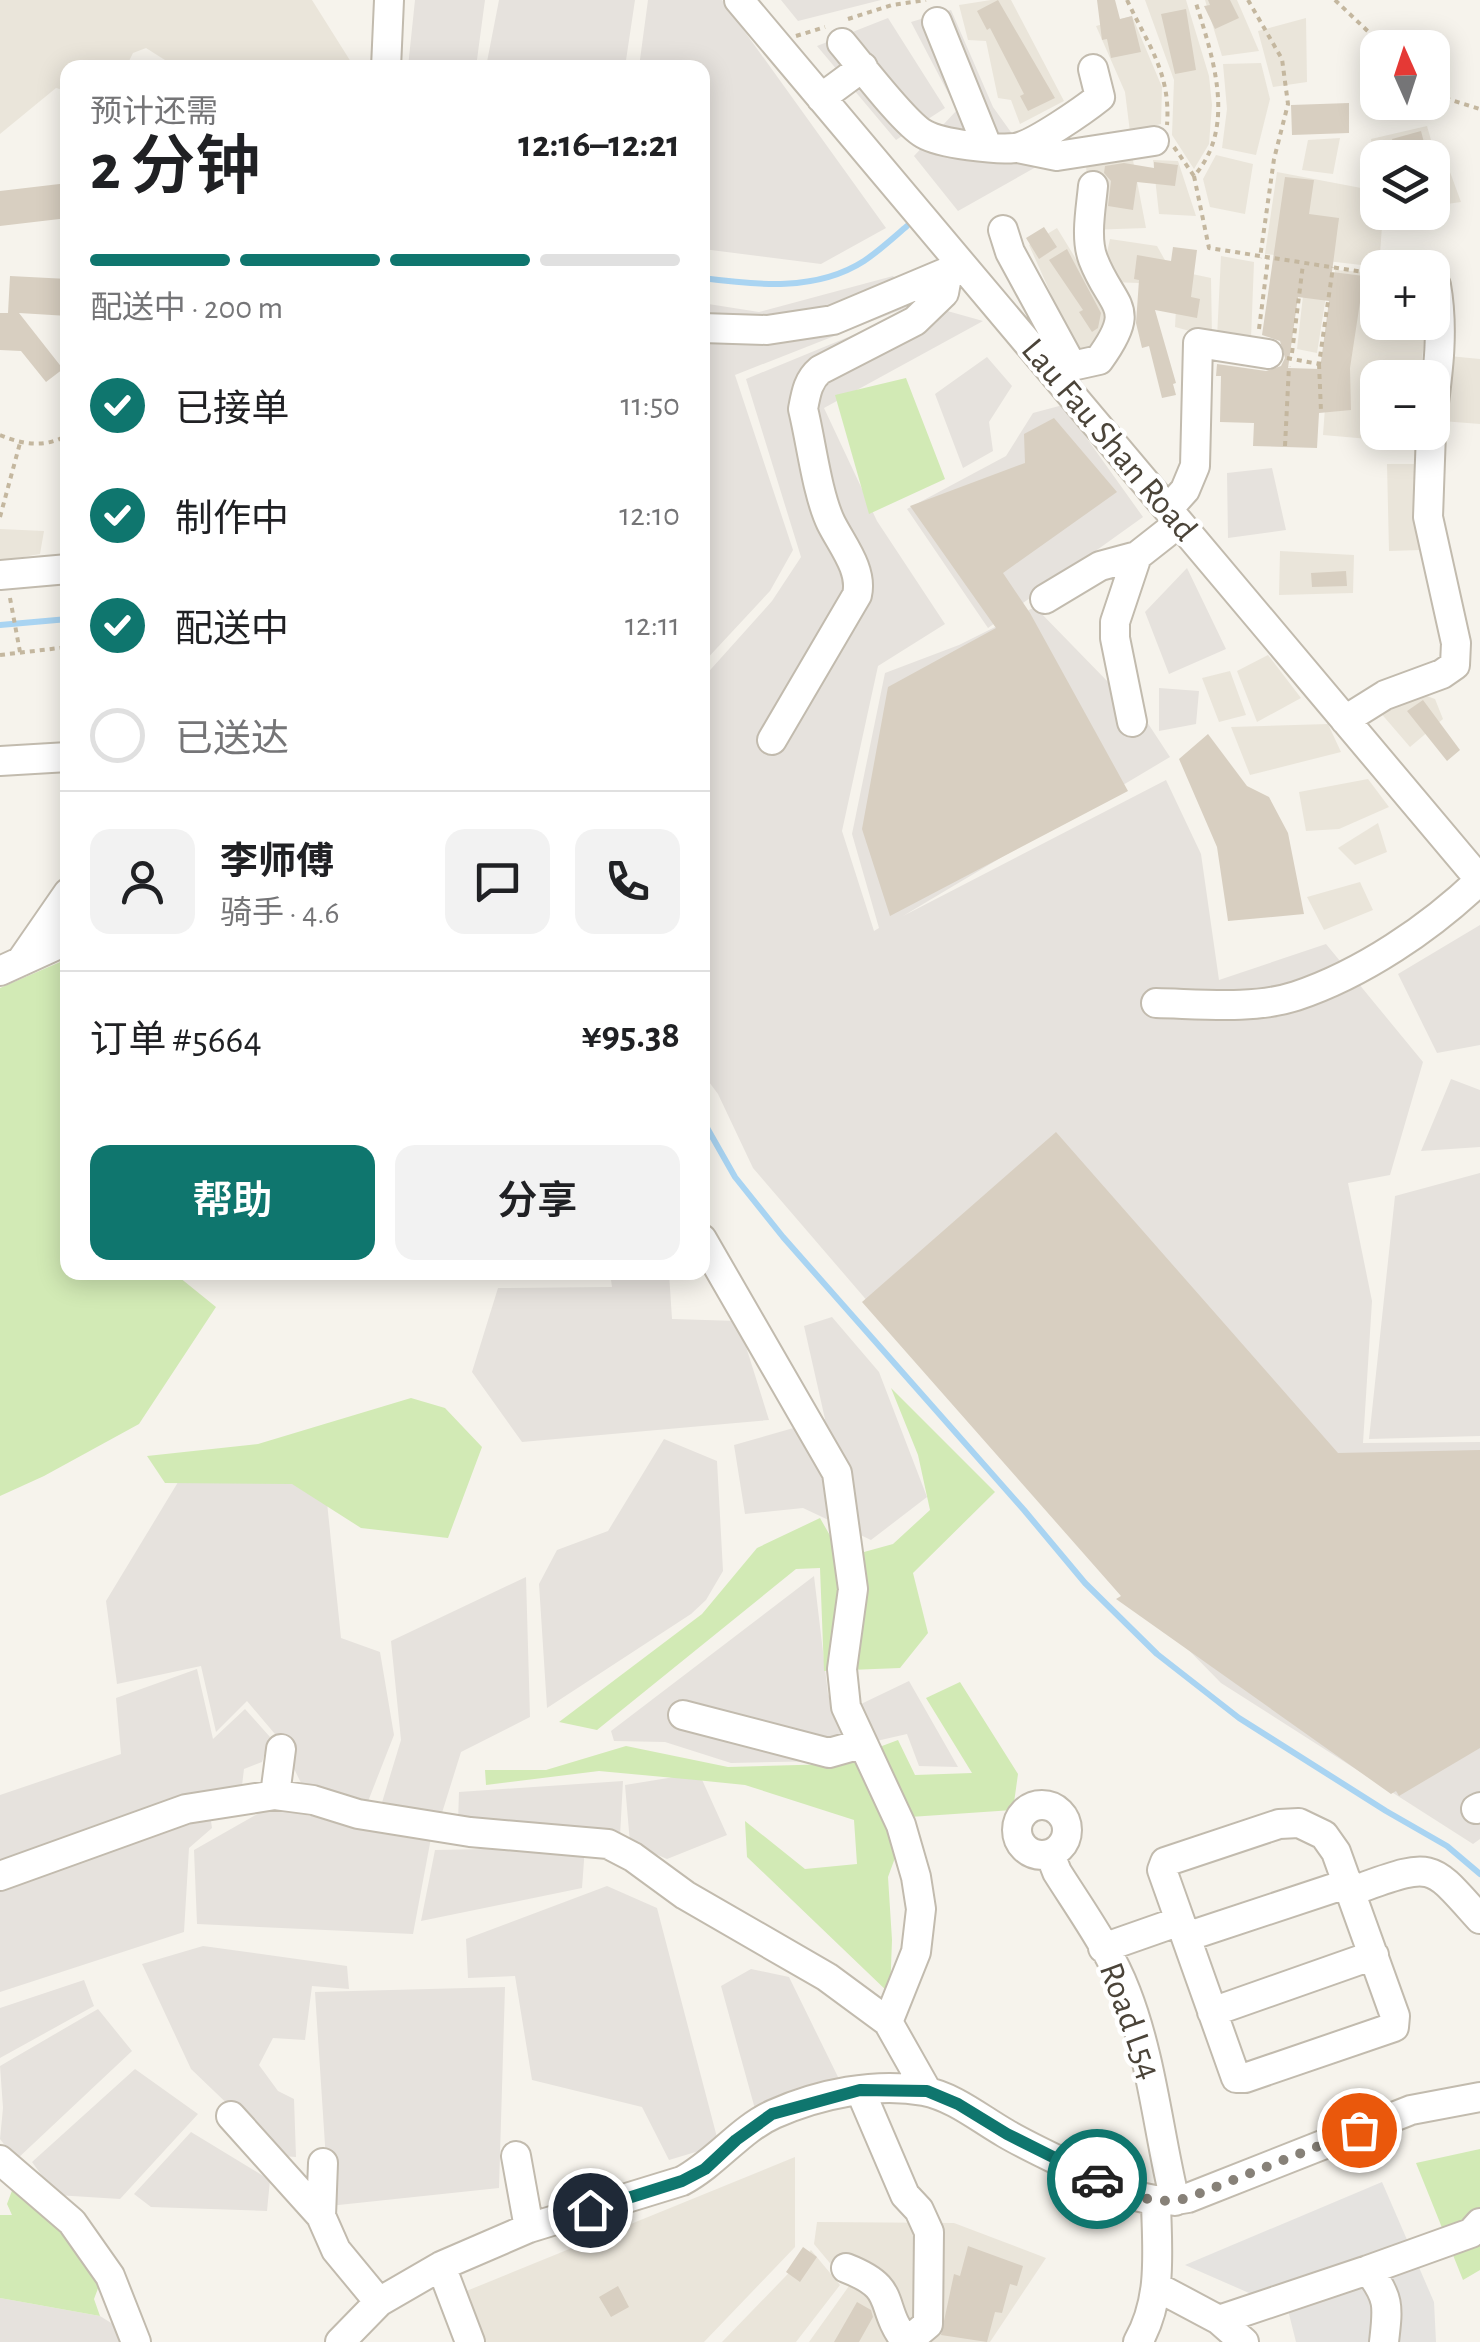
<!DOCTYPE html>
<html lang="zh">
<meta charset="utf-8">
<style>
body{margin:0;font-family:"Alegreya Sans","Noto Sans SC",sans-serif;background:#f2f2f2;color:#202124;height:100vh;display:flex;flex-direction:column;font-size:38px;white-space:nowrap}
*{box-sizing:border-box;margin:0}
p{font-size:32px;color:#757577}
.icon{flex:none;width:55px;height:55px;fill:none;stroke:currentColor;stroke-width:2;stroke-linecap:round;stroke-linejoin:round}
.map{position:relative;flex:1;overflow:hidden}
.drawer{position:absolute;left:60px;top:60px;width:650px;height:1220px;display:flex;flex-direction:column;background:#fff;border-radius:20px;box-shadow:0 5px 25px #0003}
.drawer>*{flex:none}
.needle{width:65px;rotate:357deg}
.controls{position:absolute;left:1360px;top:30px;display:grid;gap:20px}
.controls a{display:grid;place-items:center;width:90px;height:90px;border-radius:20px;background:#fff;box-shadow:0 5px 25px #0003;font-size:50px}
.pin{position:absolute;display:grid;place-items:center;width:85px;height:85px;color:#fff;margin:-42px;border:5px solid #fff;border-radius:50%;box-shadow:0 2px 10px #0007}
.courier{position:absolute;display:grid;place-items:center;width:100px;height:100px;margin:-50px;border:8px solid #0f766e;border-radius:50%;background:#fff;color:#222;box-shadow:0 2px 12px #0007}
.headline em{font-style:normal;font-weight:600}
.headline div{display:flex;flex-direction:column-reverse}
.headline{display:flex;align-items:center;justify-content:space-between;height:170px;padding:0 30px}
h1{font-size:65px;font-weight:600;line-height:75px}
.bar{display:grid;grid-template-columns:repeat(4,1fr);gap:15px 10px;align-content:center;height:120px;padding:0 30px}
.bar i{height:12px;border-radius:8px;background:#e0e0e0}
.bar .on{background:#0f766e}
.bar p{grid-column:span 4}
.line{display:flex;align-items:center;gap:25px;padding:0 30px;border-top:2px solid #e0e0e0}
.line div{flex:1}
.round{display:grid;place-items:center;flex:none;width:105px;height:105px;border-radius:20px;background:#f2f2f2}
ol{padding:0 30px;list-style:none}
li{display:flex;align-items:center;gap:30px;height:110px}
li p{margin-inline-start:auto}
li .icon{padding:10px;border-radius:50%;background:#0f766e;color:#fff;stroke-width:4}
li:last-child{color:#757577}
li i{width:55px;height:55px;border:5px solid #e0e0e0;border-radius:50%}
.cta{display:flex;gap:20px;margin-top:auto;padding:20px 30px}
.cta a{flex:1;height:115px;border-radius:20px;background:#0f766e;color:#fff;font-size:40px;font-weight:600;line-height:115px;text-align:center}
.cta a+a{background:#f2f2f2;color:#202124}
.map>svg:first-child{display:block}
.residential{fill:#eae5da}
.industrial{fill:#e6e2dd}
.green{fill:#d2eab5}
.parking{fill:#e5e3e0}
.lines{fill:none;stroke-linecap:round;stroke-linejoin:round}
.stream{stroke:#a9d4f2;stroke-width:6}
.building{fill:#d8cfc1;fill-rule:evenodd}
.minor-casing{stroke:#c2bbae;stroke-width:32}
.path{stroke:#c4b79f;stroke-width:4;stroke-dasharray:5 5;stroke-linecap:butt}
.minor{stroke:#fff;stroke-width:28}
.done{stroke:#878178;stroke-width:10;stroke-dasharray:0 18}
.route{stroke:#0f766e;stroke-width:12}
.labels{text-anchor:middle;dominant-baseline:central;stroke-width:9;stroke-linejoin:round;paint-order:stroke}
.street-label{font-size:35px;fill:#4b4439;stroke:#fff}
</style>
<div class="map">
<svg width="1480" height="2342" viewBox="0 0 1480 2342">
<rect width="100%" height="100%" fill="#f6f3ec"/>
<path class="residential" d="M0,0H312L351,62V67H176L146,48L133,53L126,67L68,68L67,91L56,88L0,134Z
M991,0H1011L1064,101L1020,124L1011,100L998,98L986,41L968,40L959,5Z
M1145,0H1186L1209,76L1212,105L1209,144L1194,169L1172,135L1174,80Z
M1205,0H1237L1259,51L1222,56Z
M1132,16L1162,87L1161,124L1130,132L1125,92L1096,26Z
M1306,18L1307,82L1273,87L1258,31Z
M1261,63L1270,99L1256,155L1222,148L1227,109L1223,64Z
M1427,126L1441,175L1450,172L1461,202L1433,206L1432,158H1378L1377,178L1371,139Z
M1340,138L1333,174L1302,170L1308,140Z
M1132,155L1146,228L1088,230L1086,157Z
M1216,155L1253,164L1245,214L1210,207L1203,179Z
M1153,160L1178,161L1196,216L1159,214Z
M1277,172L1377,191L1378,212L1383,213L1379,267L1265,254Z
M1057,228L1120,331L1078,354L1029,245Z
M1110,239L1157,246L1166,262L1164,284L1112,282L1104,266Z
M1221,256L1254,262L1251,339L1217,338Z
M1306,269L1330,271L1317,353L1297,349Z
M1335,270L1377,273L1378,322L1426,323L1420,377L1378,378V432L1415,433L1414,443L1323,435Z
M1178,271L1211,278L1212,337L1175,327Z
M1449,356L1480,359V424L1442,421Z
M1387,464H1420L1421,550L1389,551Z
M0,529L44,531L40,554L0,561Z
M1280,551L1354,555L1353,593L1279,595Z
M1268,655L1301,698L1257,722L1237,671Z
M1230,671L1246,715L1219,722L1202,678Z
M1421,694L1435,699L1443,719L1410,747L1379,711Z
M1328,724L1341,752L1250,775L1231,727Z
M1368,779L1389,807L1339,829L1306,831L1299,792Z
M1378,823L1387,852L1355,865L1338,848Z
M1360,882L1373,910L1324,930L1307,897Z
M795,2157V2247L704,2342H481L464,2292Z
M817,2222L954,2223L1046,2258L990,2342H809L849,2286L814,2244Z
M811,2250L840,2285L796,2342H722Z"/>
<path class="industrial" d="M415,0H485L476,67H408Z
M499,0H635L625,67H486Z
M648,0H722L886,228L821,264L703,249L702,68L639,67Z
M781,0H881L798,21Z
M951,10L993,107L1036,167L958,211L914,156L957,110L911,22Z
M888,18L945,108L896,140L817,46Z
M893,276L918,303L735,375L793,550L770,591L703,663L702,303L759,312Z
M926,305L983,321L824,408L877,521L945,624L878,666L842,831L874,931L879,928L852,834L885,673L959,645L1035,607L1147,722L1170,757L903,916L1166,780L1201,854L1219,980L1326,944L1423,1062L1390,1175L1348,1183L1372,1301L1363,1443L1480,1442V1839L1473,1844L1221,1683L1016,1474L753,1168L718,1094L703,1074V678L772,601L801,557L746,379Z
M987,357L1012,386L989,422L993,451L963,468L935,394Z
M1063,405L1143,517L988,628L907,509L1006,456L1033,413Z
M1272,468L1286,530L1228,538L1227,473Z
M1187,568L1226,649L1169,674L1145,612Z
M1159,688L1199,691L1196,724L1159,731Z
M1480,925V1045L1437,1053L1398,974Z
M1451,1079L1480,1090V1147L1421,1151Z
M1480,1173V1436L1369,1439L1395,1196Z
M610,1273H669L672,1319L738,1321L769,1420L522,1442L472,1372L498,1288L612,1287Z
M832,1317L879,1372L927,1497L871,1540L803,1508L745,1514L734,1445L825,1419L804,1326Z
M664,1439L717,1461L723,1571L706,1600L691,1614L547,1708L539,1584L557,1550L608,1531Z
M189,1464L325,1483L341,1638L380,1652L394,1735L365,1809L302,1785L280,1740L247,1701L216,1732L201,1666L117,1684L106,1601Z
M814,1576L828,1694L855,1751L824,1761L731,1763L665,1742L614,1741L611,1731Z
M526,1577L530,1717L461,1752L441,1816L380,1809L401,1740L391,1641Z
M197,1669L213,1739L245,1709L270,1737L262,1762L244,1769L241,1794L210,1814L212,1828L189,1848L184,1932L0,1992V1795L121,1754L116,1698Z
M909,1681L958,1767L919,1766L907,1734L872,1742L861,1704Z
M699,1773L727,1835L667,1859L630,1843L625,1785Z
M623,1781L620,1836L458,1822L459,1792Z
M268,1808L431,1838L413,1934L197,1924L194,1850Z
M585,1847L582,1888L421,1921L435,1850Z
M607,1886L657,1908L719,2145L669,2160L642,2107L532,2080L515,1976L468,1978L466,1939Z
M203,1946L347,1966L349,1989L312,1986L305,2040L273,2038L259,2065L278,2091L294,2099L296,2157L282,2156L191,2069L142,1964Z
M751,1969L789,1977L839,2079L755,2109L721,1986Z
M84,1980L94,2006L0,2058V2008Z
M505,1987L499,2188L329,2206L315,1992Z
M98,2009L132,2051L16,2160L0,2139L3,2108L0,2066Z
M135,2069L198,2114L120,2199L56,2195L32,2162Z
M191,2132L270,2180L267,2211L151,2207L134,2194Z
M0,2298L100,2316L124,2331L127,2342H0Z"/>
<path class="green" d="M906,378L945,479L869,514L835,395Z
M67,959L68,1272L174,1273L216,1307L139,1424L44,1476L0,1496V988Z
M891,1388L995,1492L913,1573L928,1633L900,1668L824,1671L820,1568L796,1569L597,1730L559,1722L702,1614L757,1548L820,1518L865,1597L864,1552L893,1544L930,1510L918,1455Z
M411,1398L445,1408L482,1447L448,1538L361,1528L292,1484L165,1483L147,1456L258,1444Z
M960,1682L1018,1774L1013,1810L910,1817L888,1877L892,1940L890,1994L747,1857L745,1821L805,1869L857,1864L854,1820L745,1785L696,1780L599,1771L486,1785L485,1770H546L626,1746L728,1767L834,1764L898,1740L915,1775L972,1773L926,1698Z
M1480,2149V2270L1463,2280L1416,2163Z
M13,2188L55,2221L100,2283L94,2299L100,2316L0,2298V2215H12L7,2204Z"/>
<path class="parking" d="M1382,2182L1434,2302L1436,2342H1296L1288,2310L1185,2265Z"/>
<g class="lines">
<path class="stream" d="M702,278C756,285 816,292 864,261C879,251 893,238 907,226
M0,625L68,619
M702,1119L735,1177L783,1237L1024,1510L1085,1583L1157,1654L1239,1718L1386,1811L1447,1846L1480,1874"/>
</g>
<path class="building" d="M998,0L1055,98L1028,111L1020,96L1024,94L990,28L987,30L977,11Z
M1097,0H1115L1120,19L1132,16L1141,52L1111,58L1107,39L1102,40Z
M1208,0H1230L1239,18L1215,29L1204,6L1210,5Z
M1186,9L1196,70L1175,74L1161,14Z
M1349,103V133L1292,135L1291,105Z
M1421,131L1428,158H1397L1392,139Z
M1437,153L1450,198L1432,203V154Z
M1154,162L1178,165L1175,186L1137,182L1133,210L1108,206L1111,181L1104,173L1105,166L1124,163L1154,168Z
M1285,177L1314,180L1309,214L1339,218L1332,272L1364,276L1350,368L1351,410L1319,413L1317,448L1253,446L1254,423L1220,422L1221,376H1216L1217,364L1266,371L1281,366L1285,358L1280,341L1262,335ZM1298,297L1329,301L1320,369L1288,368Z
M68,183V218L0,226V191Z
M1044,227L1057,247L1039,259L1026,238Z
M1173,247L1197,250L1191,297L1200,299L1197,318L1155,310L1176,383L1173,384L1176,395L1162,398L1149,346L1142,348L1136,323L1139,280L1134,279L1137,255L1171,261Z
M1067,249L1101,313L1098,328L1092,332L1079,312L1083,310L1049,260Z
M10,276L68,279V316L19,313L63,369L46,382L21,351L0,350V313H8Z
M1054,418L1117,492L1003,573L1030,613L1128,791L890,916L862,829L888,687L996,628L910,506L1025,463L1024,434Z
M1346,571L1347,586L1312,587L1311,573Z
M1423,700L1460,750L1447,761L1407,711Z
M1208,734L1247,786L1269,797L1288,833L1304,914L1228,921L1217,847L1179,759Z
M1056,1132L1338,1453L1480,1450V1748L1399,1796L1396,1791L1391,1794L1116,1599L1121,1596L862,1302Z
M968,2246L1023,2266L1017,2286L1010,2284L1002,2313L995,2312L987,2342L941,2335L954,2274L960,2276Z
M803,2247L817,2257L800,2282L786,2272Z
M618,2286L629,2307L611,2317L599,2297Z
M857,2302L871,2310L873,2317L859,2342H834Z"/>
<g class="lines">
<g class="minor-casing">
<path id="minor" d="M739,0L1480,880
M937,22L987,146
M842,43C859,63 904,123 924,134C941,144 996,150 1015,148C1034,145 1085,109 1100,97L1093,69
M386,68L389,0
M821,98L863,67
M1018,148L1057,156L1154,141
M1003,230L1010,252L1072,366L1059,377
M702,328L767,330L833,320L959,267
M1072,366L1099,360C1139,305 1112,309 1093,259C1085,238 1091,208 1093,186
M1432,418C1438,373 1444,330 1436,285
M1168,509L1185,490L1195,466L1198,343L1268,354
M0,575L68,569
M1045,599L1100,566L1137,556L1179,523
M1345,720L1385,695L1442,674L1455,665L1456,643L1428,517L1431,432
M1132,722L1115,638V622L1137,556
M772,740L857,595C863,570 842,545 831,523C817,494 811,441 803,409C806,393 808,380 820,370L915,321L944,293L948,271
M0,761L68,757
M21,961L68,893
M0,971L68,940
M1156,1003C1201,1004 1253,1010 1296,996C1362,974 1430,928 1480,880
M702,1239L837,1473L853,1589L842,1669L846,1707L901,1825L916,1877L921,1909L916,1952L888,2022
M683,1715L829,1753L861,1744
M275,1795L281,1749
M1017 1830a25 25 0 1 1 50 0a25 25 0 1 1-50 0Z
M1476,1809L1480,1807
M1299,1823L1324,1835L1336,1852L1395,2016L1394,2027L1245,2078H1236L1162,1870L1165,1862L1279,1824Z
M1050,1854L1057,1872C1081,1910 1110,1950 1126,1992C1152,2059 1158,2131 1175,2201
M0,1876L186,1809L275,1795L313,1800L358,1814L470,1832L608,1844L633,1857L685,1895L827,1977L888,2022L927,2091
M1366,1886C1435,1861 1432,1866 1480,1919
M1186,1937L1349,1883
M1103,1948L1180,1921
M1212,2012L1374,1955
M860,2090L905,2195L919,2210L929,2232L928,2324L907,2342
M231,2116L321,2216
M516,2156L529,2228
M0,2160L72,2222L110,2276L136,2342
M323,2163L321,2216L336,2250L379,2302
M441,2266L470,2342
M846,2268C900,2289 877,2304 906,2342
M1368,2270L1471,2233L1480,2223
M1157,2287L1219,2320L1244,2342
M1219,2320L1368,2270C1390,2298 1388,2307 1384,2342
M340,2342L379,2302L441,2266L529,2228L682,2181C716,2163 740,2129 774,2114C819,2094 876,2082 924,2091C954,2097 979,2118 1005,2133C1034,2150 1065,2163 1094,2178C1127,2194 1152,2206 1188,2198L1411,2110L1480,2097
M1138,2342C1163,2298 1157,2251 1156,2202"/>
</g>
<path class="path" d="M1127,0C1148,45 1171,73 1167,125
M1248,0L1282,59L1288,104L1274,159L1260,258
M1335,0L1376,39L1393,48
M848,19L892,5L926,0
M796,36L825,27
M1432,83L1445,98L1480,109
M1174,147L1194,176C1238,126 1212,55 1195,0
M1194,176L1209,248L1363,272
M1259,329L1268,259
M1292,353L1303,264
M1287,358L1319,364L1333,267
M1319,364L1321,411
M0,435C24,445 44,448 68,435
M1285,446L1289,366
M0,517L20,443
M10,598L20,652
M0,655L68,647"/>
<use href="#minor" class="minor"/>
</g>
<g class="lines">
<path class="done" d="M1097,2179C1128,2195 1154,2206 1188,2198L1359,2130"/>
<path class="route" d="M590,2210L682,2181L705,2169L736,2140L772,2114L860,2090L927,2091L958,2104L1007,2134L1097,2179"/>
</g>
<g class="labels">
<g class="street-label">
<text transform="translate(1109 440) rotate(50)">Lau Fau Shan Road</text>
<text transform="translate(1130 2021) rotate(70)">Road L54</text>
</g>
</g>
</svg>
<div class="controls">
<a><svg class="needle" viewBox="-14 -14 28 28"><path d="M0-13l5 13h-10z" fill="#e53935"/><path d="M0 13l5-13h-10z" fill="#757577"/></svg></a>
<a><svg class="icon" aria-label="layers" viewBox="0 0 24 24"><path d="M12 4l9 5-9 5-9-5zM3 14l9 5 9-5"/></svg></a>
<a>+</a>
<a>−</a>
</div>
<div class="pin" style="left:1359px;top:2130px;background:#ea580c"><svg class="icon" aria-label="bag" viewBox="0 0 24 24"><path d="M5 8h14l-1 12H6zM9 8a3 3 0 0 1 6 0"/></svg></div>
<div class="pin" style="left:590px;top:2210px;background:#1f2937"><svg class="icon" aria-label="home" viewBox="0 0 24 24"><path d="M3 11l9-7 9 7M6 9v11h12V9"/></svg></div>
<div class="courier" style="left:1097px;top:2179px"><svg class="icon" aria-label="car" viewBox="0 0 24 24"><path d="M5 17H2v-5l4-1 3-4h7l3 4 3 1v5h-3M9 17h6M6 11h13"/><circle cx="7" cy="17" r="2"/><circle cx="17" cy="17" r="2"/></svg></div>
<section class="drawer">
<div class="headline"><div><h1>2 分钟</h1><p>预计还需</p></div><em>12:16–12:21</em></div>
<div class="bar"><i class="on"></i><i class="on"></i><i class="on"></i><i></i><p>配送中 · 200 m</p></div>
<ol>
<li><svg class="icon" aria-label="check" viewBox="0 0 24 24"><path d="M5 12l5 5 9-10"/></svg>已接单<p>11:50</p></li>
<li><svg class="icon" aria-label="check" viewBox="0 0 24 24"><path d="M5 12l5 5 9-10"/></svg>制作中<p>12:10</p></li>
<li><svg class="icon" aria-label="check" viewBox="0 0 24 24"><path d="M5 12l5 5 9-10"/></svg>配送中<p>12:11</p></li>
<li><i></i>已送达</li>
</ol>
<div class="line" style="height:180px"><a class="round"><svg class="icon" aria-label="person" viewBox="0 0 24 24"><circle cx="12" cy="8" r="4"/><path d="M4 21q1-7 8-7t8 7"/></svg></a><div><b>李师傅</b><p>骑手 · 4.6</p></div><a class="round"><svg class="icon" aria-label="chat" viewBox="0 0 24 24"><path d="M4 5h16v11H9l-5 4z"/></svg></a><a class="round"><svg class="icon" aria-label="phone" viewBox="0 0 24 24"><path d="M5 4h4l2 5-3 2q2 4 5 5l2-3 5 2v4C11 20 4 13 5 4z"/></svg></a></div>
<div class="line" style="height:130px"><div>订单 #5664</div><b>¥95.38</b></div>
<div class="cta"><a>帮助</a><a>分享</a></div>
</section>
</div>
